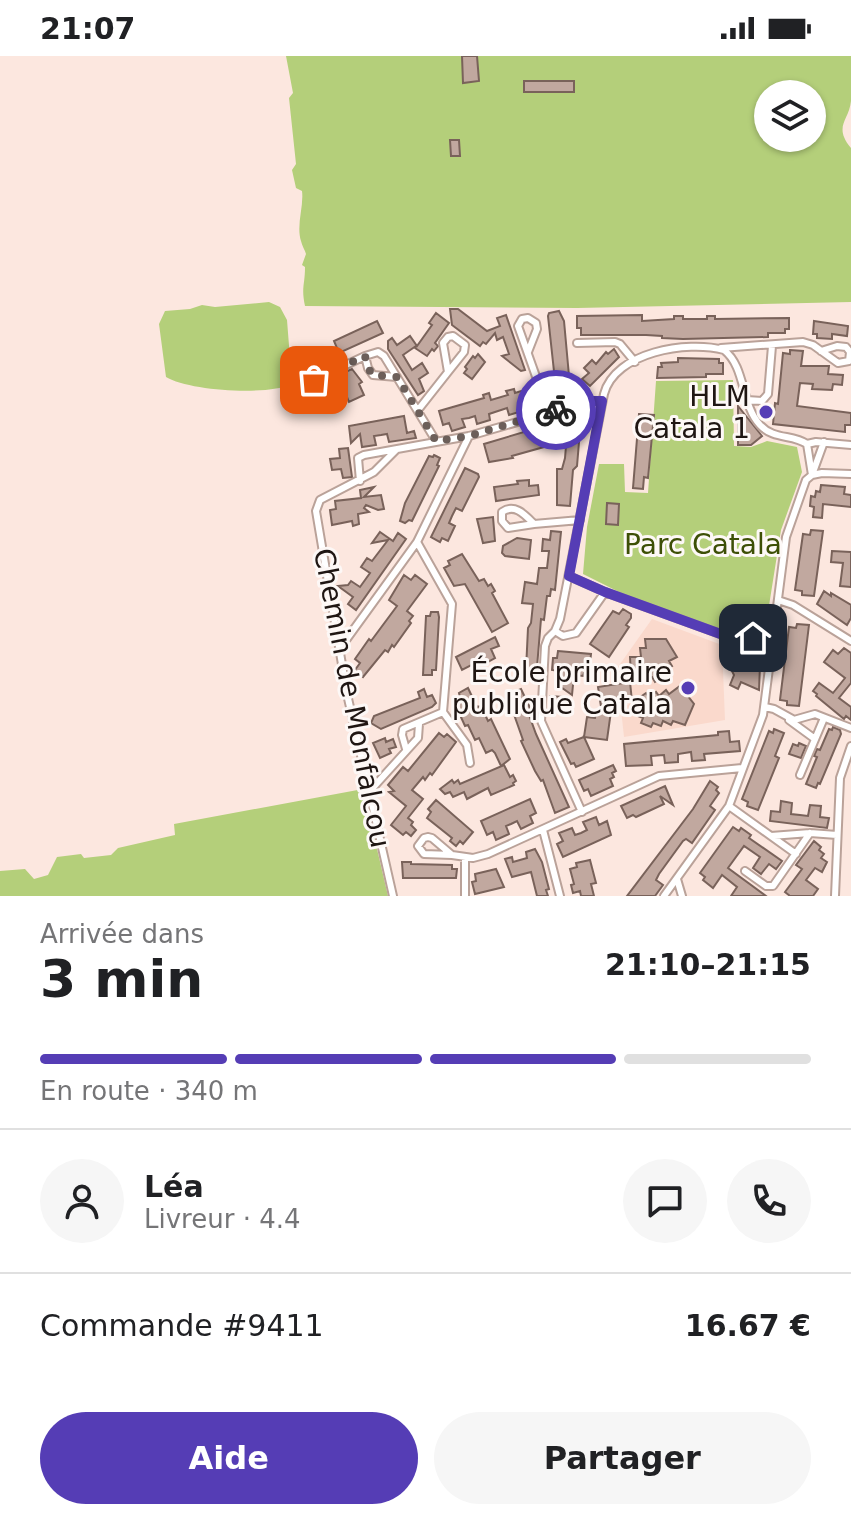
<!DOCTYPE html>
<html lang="fr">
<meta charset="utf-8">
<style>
body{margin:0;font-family:"DejaVu Sans",sans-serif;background:#f6f6f6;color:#202124;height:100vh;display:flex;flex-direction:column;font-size:30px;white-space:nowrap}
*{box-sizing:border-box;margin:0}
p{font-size:26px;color:#757577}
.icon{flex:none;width:44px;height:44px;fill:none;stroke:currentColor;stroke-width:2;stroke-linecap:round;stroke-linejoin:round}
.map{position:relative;height:840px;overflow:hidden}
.side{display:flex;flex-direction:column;background:#fff;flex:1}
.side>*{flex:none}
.controls{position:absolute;left:754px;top:24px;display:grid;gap:16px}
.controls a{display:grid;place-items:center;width:72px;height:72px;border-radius:50%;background:#fff;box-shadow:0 2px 6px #0004;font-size:40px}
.pin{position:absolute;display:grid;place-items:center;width:68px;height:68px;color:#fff;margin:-34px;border-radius:16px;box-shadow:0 4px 12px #0006}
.courier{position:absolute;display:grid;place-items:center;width:80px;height:80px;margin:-40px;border:6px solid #553db5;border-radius:50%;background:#fff;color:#222;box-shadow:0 2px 10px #0007}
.headline em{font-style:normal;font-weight:700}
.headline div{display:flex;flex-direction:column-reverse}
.headline{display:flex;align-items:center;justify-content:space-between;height:136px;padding:0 40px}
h1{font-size:52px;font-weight:700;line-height:60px}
.bar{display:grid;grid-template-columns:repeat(4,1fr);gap:12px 8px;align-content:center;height:96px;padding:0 40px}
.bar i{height:10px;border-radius:6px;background:#e0e0e0}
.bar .current{background:#553db5}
.bar p{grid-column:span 4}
.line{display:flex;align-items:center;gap:20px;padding:0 40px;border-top:2px solid #e0e0e0}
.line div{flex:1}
.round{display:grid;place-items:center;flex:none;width:84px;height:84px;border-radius:42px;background:#f6f6f6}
.button{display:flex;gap:16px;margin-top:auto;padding:16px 40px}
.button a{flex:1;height:92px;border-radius:48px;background:#553db5;color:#fff;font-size:32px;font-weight:700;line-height:92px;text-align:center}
.button a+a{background:#f6f6f6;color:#202124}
.status{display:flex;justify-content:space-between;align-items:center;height:56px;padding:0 40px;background:#fff;direction:ltr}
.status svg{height:22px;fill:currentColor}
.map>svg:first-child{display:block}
.built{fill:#fad9cc}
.green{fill:#b4cf7a;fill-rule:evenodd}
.building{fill:#c1a89f;stroke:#79625a;stroke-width:2}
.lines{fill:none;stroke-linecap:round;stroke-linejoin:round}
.minor-casing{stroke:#baa299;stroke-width:10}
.minor{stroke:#fff;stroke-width:6}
.done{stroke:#6c5f5a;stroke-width:8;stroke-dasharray:0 14.4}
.route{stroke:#553db5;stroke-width:10}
.poi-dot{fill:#553db5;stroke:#fdf8f6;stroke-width:3}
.labels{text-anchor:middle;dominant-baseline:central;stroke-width:6;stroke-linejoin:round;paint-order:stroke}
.poi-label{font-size:28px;fill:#1f1613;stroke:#fdf8f6;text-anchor:end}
.park-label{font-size:28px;fill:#3d4f06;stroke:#fdf8f6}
.street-label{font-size:28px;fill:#1f1613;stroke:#fdf8f6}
</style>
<div class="status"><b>21:07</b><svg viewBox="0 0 49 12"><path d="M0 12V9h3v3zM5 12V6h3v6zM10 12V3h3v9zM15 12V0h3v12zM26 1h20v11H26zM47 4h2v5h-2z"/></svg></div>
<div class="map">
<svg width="851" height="840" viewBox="0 0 851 840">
<rect width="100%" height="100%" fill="#fce7df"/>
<path class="built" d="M652,563L722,589L725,664L624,681L621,653L634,645L630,626L613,618Z"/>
<path class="green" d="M286,0H851C851,15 851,30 851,45C849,65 833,70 851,92V246L577,252L305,250C301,231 305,229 305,211L302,209L306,198C305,194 302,190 301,185C296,169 304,151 302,135L296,132L292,114L296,108L289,42L293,37ZM768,38H812V82H768Z
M269,246L280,251L287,264L292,328C268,340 189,335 166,321L159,268L165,255L190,253L202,249L215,251Z
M733,324L734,390L751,391L767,385L797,391L802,416L781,474L768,556L756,571L734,579L623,538L583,518L587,471L599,408H624L625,436L648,437L656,325Z
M363,733L388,840H0V815L25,813L34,823L48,819L57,801L81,798L84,802L111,799L118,792L175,779L174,768Z"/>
<path class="building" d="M462,0H477L479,25L463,27Z
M524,25H574V36H524Z
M450,84H459L460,100H451Z
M450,253H458L487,275L500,270L497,262L506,259L525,314L521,315L502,300L509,298L503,281L497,284L495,277L486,288L483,286L480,290L452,269Z
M559,255L564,265L571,342L557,343L548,260L549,257Z
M436,257L449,267L435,287L438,290L434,295L432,293L427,300L415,292L416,290L403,299L412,314L422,307L428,317L419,323L424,335L418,339L388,293V285L392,282L397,289L410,280L417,290L432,269L429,267Z
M642,259V265L674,263V260H683V263H707V260H715V263L789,262V273H785V277H768V281L683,283L662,282V280L646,279H581V272H577V260Z
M377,265L383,277L339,297L334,285Z
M814,265L848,270L847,280L832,278V283L817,282V278H813Z
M614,293L619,301L590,330L582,323L589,317L584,312L592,304L596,308L606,296L608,298Z
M790,294L803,295L801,310H829L828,318L843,319L842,329L833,328L832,334L812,333L813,328L800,327L797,350L851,357V369H845V376L773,368L775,347L778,348L783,297L790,298Z
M478,298L485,306L472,323L464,317L467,313L465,311L473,300L475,302Z
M678,302L719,303V307H723V318H706V321L657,322L658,311H662L661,307L678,306Z
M352,313L362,326L359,328L364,339L349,346L345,336L340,339L336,328L346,323L343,317Z
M531,332L534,344L530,345L532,352L509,359L507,352L489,358L490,364L477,368L475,360L469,362L462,363L465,371L452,375L449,367L443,369L439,355L484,342L483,339L489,337L491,344L508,339L506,335L514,333L515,337Z
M738,350L762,380L751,389H738Z
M639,358L654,359L648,422L644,421L643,433L633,432Z
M404,360L407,377L414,375L416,382L389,386L387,378L381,379L374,380L376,389L362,391L360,378L351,387L349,370Z
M572,361L581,362L577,410L573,414L570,450L557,449V413H562L565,402L566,390H563L565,366L572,367Z
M534,373L536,380L540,379L544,391L512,400L513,402L489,406L484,388Z
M348,392L352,421L343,422L341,413L332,414L330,403L340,402L339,393Z
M434,399L440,402L437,409L439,410L412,465L409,464L405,467L400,465L405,447L429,400L433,401Z
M465,412L478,418L479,421L462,455L456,452L452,460L449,467L455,470L448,485L442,482L440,486L431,481Z
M529,424V430L538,429L539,439L496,445L494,431L518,428L517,425Z
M821,429L845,431L844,438L851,439V451L823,448L822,462L813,461L814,451L810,450L811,440L815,441L816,435L820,436Z
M374,431L364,441L381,439L384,453L378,454L366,449L364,452L369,456L358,458L359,468L353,470L352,465L332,469L330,454L336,453L335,445L361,442L360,434Z
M607,447L619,448L618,469L606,468Z
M493,461L495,485L483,487L477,463Z
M811,474L823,475L814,540L802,539V535L795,534L803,478L810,479Z
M551,475L561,476L555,534L551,533L550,540H547L544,564L541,563L537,611L534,610L533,615L526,614L528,572L531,567L533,548L522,547L525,526L537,528L539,512H547L549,495H542L543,483L550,484Z
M380,476L393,485L398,477L406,483L356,554L348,548L353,541L338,530L348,529L351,525L360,531L370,517L361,511L367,502L372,505L388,484L372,487Z
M517,482L531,484L529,503L505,500L502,497L503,490Z
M832,495L851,496V531L840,530L843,507L831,506Z
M462,498L479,525L484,523L488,530L491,528L495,535L492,537L508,567L492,576L465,528L454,530L444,512L450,509L448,505Z
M404,519L411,524L415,519L427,528L407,555L413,560L409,565L411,567L394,591L392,589L388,596L385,594L363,621L355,614L360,607L355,603L369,583L371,585L397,550L389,544Z
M824,535L831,540V537L851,549V562L847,569L817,548Z
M623,553L631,558V562L626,569L629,571L609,601L590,588L613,555L619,558Z
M431,556H438L439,561L436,614H432V619H423L426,560H430Z
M797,568L809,569L799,650L787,649V645L780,644L789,571L796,572Z
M495,581L499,590L491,593L495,602L486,607L483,603L462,614L456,601Z
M645,583H666L677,601L669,605L672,610L664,614L667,619L655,626L652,621H631L630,601H641L640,592H646Z
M844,592L851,597V627L839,642L851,651V664L846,660L844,663L816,640L817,638L813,635L819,627L833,637L845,622L824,606L833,594L838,598Z
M733,593L744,596V600L755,601L760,609L759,634L741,626L738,633L730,629L734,619L732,615Z
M558,595L591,598L589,617H584L583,620L574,619L572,639L558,629L559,615L552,614L553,602H557Z
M630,626L632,645L612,648L607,684L584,681L594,703L576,711L574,707L571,708L560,686L566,683L568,687L584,681L587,661L595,662L596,656L602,657L598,631Z
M680,630L694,648L685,669L673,665L671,669L663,665L661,670L653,667L651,671L641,667L643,662L638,660L636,644L646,637L649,641L656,636L659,640L666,634L669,638Z
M468,632L477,651L481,650L488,665L491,663L510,703L501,710L495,697L492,694L486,697L479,682L475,684L468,669L465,670L455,648L461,645L459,637Z
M424,633L427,641L432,639L436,647L432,651L381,673L371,667L374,660L420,642L418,636Z
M521,633L531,654L528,656L536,678L569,751L555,757L543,724L541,725L535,715L521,685L523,684L511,650L509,638Z
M550,640L562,641L561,651L549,652Z
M833,671L840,674L841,678L820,728L818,727L816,732L806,728L817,701L814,700L817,693L820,694L829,673L832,674Z
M774,673L784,677L775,700L779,702L758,754L747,750L748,746L742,743L769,675L773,677Z
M729,675L730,686L739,685L740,695L704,698L705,704L692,705L691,696L678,698V706L665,707L664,699L651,700L652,709L626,710L624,688L718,679V676Z
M439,677L444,681L447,678L456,686L432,719L430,717L425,724L423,721L412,734L423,743L408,762L413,766L411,769L416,774L411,780L406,776L403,779L391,769L406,750L389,736L394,735L388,729L403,711L408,715Z
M385,682L386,686L393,683L396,691L389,693L391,697L380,702L373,687Z
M799,687L806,690L801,702L789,698L793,688L798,690Z
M504,709L510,721L513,719L516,725L513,727L514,729L491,739L488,732L467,743L464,736L453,741L450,736L445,738L440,733L452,724L454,727L458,724L460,728Z
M613,709L616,715L612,717L614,721L610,723L613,730L591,740L588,733L584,735L579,724Z
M710,725L718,731L716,734L719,737L710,750L715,754L692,787L686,783L683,785L659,818L656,824L663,829L655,840H627L693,753Z
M665,730L673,749L660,740L664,748L636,761L633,759L627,762L621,750Z
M530,743L536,757L530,760L533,767L521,773L517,765L511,768L506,770L509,778L496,784L493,776L487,779L481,765Z
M436,744L473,776L463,788L460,785L456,790L450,785L452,782L427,762L431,756L428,753Z
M781,745L792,747L791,758L800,759L808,760L810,749L821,750L820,761L829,762L827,772L770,765L771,755L780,756Z
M596,761L599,769L607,765L611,779L563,801L557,788L563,785L559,777L572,772L575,779L581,777L587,774L583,766Z
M733,771L739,775L741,772L751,779L749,782L782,805L776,813L769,808L761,818L753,812L760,801L744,790L728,812L766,840H731L737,831L722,819L713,832L703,824L705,821L700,817Z
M814,785L821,791L819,794L824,798L821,802L827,806L822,816L815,812L806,824L818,833L813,840H790L785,836L802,813L796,809Z
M535,793L542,806L549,833L546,834L548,840H537L531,816L512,821L505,803L512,801L513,806L527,802L526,796Z
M590,804L596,827L591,828L594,840H581L580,835L573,837L571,829L574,828L570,813L577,811L576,807Z
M402,806H411V808L452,809V813H457L456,822H403Z
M496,813L504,831L475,838L472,826L476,825L475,818Z"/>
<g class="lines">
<g class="minor-casing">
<path id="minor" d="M453,280L465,289L464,296L448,316L443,287L448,281Z
M577,287L615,286L620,288L635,306
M721,292L803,286L813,289L838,307L849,305L850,296L846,291L837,290L821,295
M528,296L537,273L536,267L528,262L522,263L518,270L549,357
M365,300L368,312L373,319L397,321
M314,324L365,300L378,296L384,300L436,385
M747,344L762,345L768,338L772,290
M418,354L448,316
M807,388L812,419
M812,419L822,417L851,418
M360,425L358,402L364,399L469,380L590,345H602
M534,468L508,472L502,465V456C515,447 525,459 534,468L580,464
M569,520L605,536L737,584L753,582L776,565
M605,536L576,577L563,580L555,575L560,563L604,338C615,296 687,284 724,294C746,311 741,349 760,369C774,384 792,378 807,388L816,386L851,389
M778,544L793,549L851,585
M555,575L548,582L545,590L541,665L582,756
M737,584L764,597L772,604
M338,595L417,486L469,380
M765,651L774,653L794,664L815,658L851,672
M443,656L467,689L470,707
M789,664L815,683
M406,693L402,679L403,673L443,656L452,548L417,486
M800,719L824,662
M369,736L418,682L419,668
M729,750L796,798
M543,774L560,840
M771,780L810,777L837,779
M428,781L432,782L452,799L424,798L418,790L424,782Z
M452,799L473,802L488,798L659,720L742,712
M745,815L766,830H773L810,777
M677,823L682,840
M393,840L347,638L316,455L320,444L374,416L396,394
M465,840V802
M664,840L729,750L763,659L786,481L806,424L812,419L824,386
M835,840L840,722L851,690"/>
</g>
<use href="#minor" class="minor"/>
</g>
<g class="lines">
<path class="done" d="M314,324L365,300L368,312L373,319L397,321L436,385L469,380L556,354"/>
<path class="route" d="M556,354L590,345H602L569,520L605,536L737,584L753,582"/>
</g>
<g class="poi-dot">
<circle cx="766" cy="356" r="8"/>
<circle cx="688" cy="632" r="8"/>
</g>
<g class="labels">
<g class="poi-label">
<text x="750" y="340">HLM<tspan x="750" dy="32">Catala 1</tspan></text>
<text x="672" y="616">École primaire<tspan x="672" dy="32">publique Catala</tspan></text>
</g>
<g class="park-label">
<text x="703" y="488">Parc Catala</text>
</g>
<g class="street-label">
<text transform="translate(352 642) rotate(79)">Chemin de Monfalcou</text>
</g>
</g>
</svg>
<div class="controls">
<a><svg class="icon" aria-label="layers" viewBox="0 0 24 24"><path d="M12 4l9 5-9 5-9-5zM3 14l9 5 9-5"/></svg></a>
</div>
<div class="pin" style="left:314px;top:324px;background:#ea580c"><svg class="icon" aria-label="bag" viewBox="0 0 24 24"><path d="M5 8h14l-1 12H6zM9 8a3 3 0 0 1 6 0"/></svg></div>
<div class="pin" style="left:753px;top:582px;background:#1f2937"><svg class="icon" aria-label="home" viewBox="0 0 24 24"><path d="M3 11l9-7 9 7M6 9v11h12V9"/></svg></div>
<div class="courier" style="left:556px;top:354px"><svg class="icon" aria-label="bike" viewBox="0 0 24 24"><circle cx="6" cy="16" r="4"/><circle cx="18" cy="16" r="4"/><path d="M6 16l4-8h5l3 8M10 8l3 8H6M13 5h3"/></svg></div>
</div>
<section class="side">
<div class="headline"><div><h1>3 min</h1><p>Arrivée dans</p></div><em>21:10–21:15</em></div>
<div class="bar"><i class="current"></i><i class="current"></i><i class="current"></i><i></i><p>En route · 340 m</p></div>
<div class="line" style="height:144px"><a class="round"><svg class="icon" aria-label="person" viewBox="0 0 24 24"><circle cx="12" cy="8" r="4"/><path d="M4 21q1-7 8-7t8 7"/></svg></a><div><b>Léa</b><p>Livreur · 4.4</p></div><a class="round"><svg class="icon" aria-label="chat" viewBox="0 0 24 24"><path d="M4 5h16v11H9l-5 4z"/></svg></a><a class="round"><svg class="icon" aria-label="phone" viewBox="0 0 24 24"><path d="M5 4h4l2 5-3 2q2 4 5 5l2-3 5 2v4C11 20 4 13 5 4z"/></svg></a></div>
<div class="line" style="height:104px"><div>Commande #9411</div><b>16.67 €</b></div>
<div class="button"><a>Aide</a><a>Partager</a></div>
</section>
